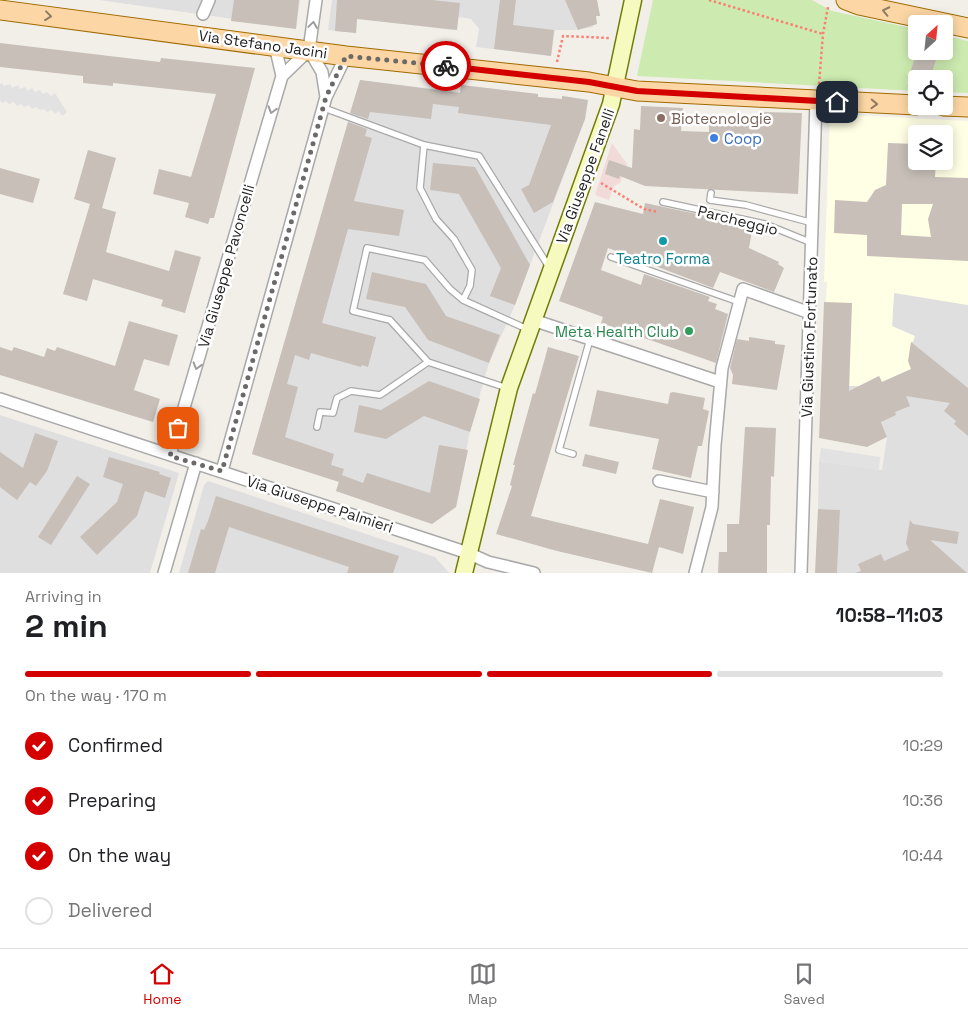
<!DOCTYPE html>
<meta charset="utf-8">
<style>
body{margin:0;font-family:"Space Grotesk",sans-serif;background:#f6f6f6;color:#202124;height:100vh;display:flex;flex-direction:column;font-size:19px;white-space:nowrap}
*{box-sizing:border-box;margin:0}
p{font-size:16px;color:#757577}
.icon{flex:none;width:28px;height:28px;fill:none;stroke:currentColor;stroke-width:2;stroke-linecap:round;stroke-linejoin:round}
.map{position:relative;height:573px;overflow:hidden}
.drawer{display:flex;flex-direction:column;background:#fff;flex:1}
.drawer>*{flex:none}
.needle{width:32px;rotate:27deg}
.tools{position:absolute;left:908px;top:15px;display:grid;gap:10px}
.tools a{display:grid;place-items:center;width:45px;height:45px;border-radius:5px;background:#fff;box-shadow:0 2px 12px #0003;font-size:25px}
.pin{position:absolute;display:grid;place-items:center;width:42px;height:42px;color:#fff;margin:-21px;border-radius:10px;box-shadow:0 2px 8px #0006}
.courier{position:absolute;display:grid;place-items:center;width:50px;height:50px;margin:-25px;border:4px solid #d40000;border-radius:50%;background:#fff;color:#222;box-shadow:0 1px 6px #0007}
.summary em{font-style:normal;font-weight:800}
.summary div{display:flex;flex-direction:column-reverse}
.summary{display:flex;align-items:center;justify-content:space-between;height:85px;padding:0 25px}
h1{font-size:32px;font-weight:800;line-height:38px}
.bar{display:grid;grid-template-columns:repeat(4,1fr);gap:8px 5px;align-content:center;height:60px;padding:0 25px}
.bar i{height:6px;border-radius:4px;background:#e0e0e0}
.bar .on{background:#d40000}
.bar p{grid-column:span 4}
ol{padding:0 25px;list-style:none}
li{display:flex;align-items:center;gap:15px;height:55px}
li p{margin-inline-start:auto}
li .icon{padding:5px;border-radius:50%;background:#d40000;color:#fff;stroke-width:4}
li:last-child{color:#757577}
li i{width:28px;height:28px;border:2px solid #e0e0e0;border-radius:50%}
.dock{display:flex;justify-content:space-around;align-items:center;height:70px;border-top:1px solid #e0e0e0;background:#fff;font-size:14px;color:#757577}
.dock a{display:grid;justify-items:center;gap:2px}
.dock .on{color:#d40000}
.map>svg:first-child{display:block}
.residential{fill:#e0dfdf}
.commercial{fill:#f2dad9}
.education{fill:#ffffe5;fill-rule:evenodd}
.grass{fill:#cdebb0}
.parking{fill:#e2e2e2}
.building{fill:#c7bfb8;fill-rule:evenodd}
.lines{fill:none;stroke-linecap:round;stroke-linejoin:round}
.lane-casing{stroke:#a9a9a9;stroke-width:8}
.street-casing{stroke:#a9a9a9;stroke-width:14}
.secondary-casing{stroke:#707d05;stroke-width:19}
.primary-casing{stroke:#a06b00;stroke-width:21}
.path{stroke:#fa8072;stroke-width:2.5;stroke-dasharray:2.5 2.5;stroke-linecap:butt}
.lane{stroke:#fff;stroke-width:5.5}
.street{stroke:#fff;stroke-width:11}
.secondary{stroke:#f7fabf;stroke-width:16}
.primary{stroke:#fcd6a4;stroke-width:19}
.oneway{stroke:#8f7c63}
.oneway2{stroke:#9c9c9c}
.done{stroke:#6b6a68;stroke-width:5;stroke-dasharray:0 9}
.route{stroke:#d40000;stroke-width:6}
.education-dot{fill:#8d6e63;stroke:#fff;stroke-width:2}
.shop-dot{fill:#3f7fe0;stroke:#fff;stroke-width:2}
.culture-dot{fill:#0f9aa8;stroke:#fff;stroke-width:2}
.leisure-dot{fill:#2e9e5b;stroke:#fff;stroke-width:2}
.labels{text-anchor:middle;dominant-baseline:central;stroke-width:5;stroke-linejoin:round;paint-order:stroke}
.street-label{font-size:15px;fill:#222;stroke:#fff}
.education-label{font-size:15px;fill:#785e54;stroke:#fff;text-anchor:start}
.shop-label{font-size:15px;fill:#366cbe;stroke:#fff;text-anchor:start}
.culture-label{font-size:15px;fill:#0d838f;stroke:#fff}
.leisure-label{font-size:15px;fill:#27864d;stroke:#fff;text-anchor:end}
</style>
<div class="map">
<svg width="968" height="573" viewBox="0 0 968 573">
<rect width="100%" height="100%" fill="#f2efe9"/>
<path class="residential" d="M99,0H300L296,28Z
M332,0H597L600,16H596L597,24H593V27L574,30H555L551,56L476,47L479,29L471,19L459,17L452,30L357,18L356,33L328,30Z
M360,80L460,92L462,85L538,94V97L562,99V96L588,100L585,119L515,305L489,363L471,425L456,507L432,524L336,491L339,481L252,454Z
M894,292L968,305V573H837L840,510L818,509L819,461L882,470L887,437L881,423L848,418L849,385L859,386L879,376L882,382L900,374L892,326Z
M0,415L179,473L150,573H0Z
M208,481L435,557L449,573H179L204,485Z"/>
<path class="commercial" d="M612,143L627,164L620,183L614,186L609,200L595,195Z"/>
<path class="education" d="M830,114L968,121V305L894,293L892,326L915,336L913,342H911L913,373L900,374L882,382L879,376L859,386H849L848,418L881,422L887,437L867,447L819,438L827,282H824ZM916,134H944V161H916Z"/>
<path class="grass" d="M653,0H812L832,11L916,29L917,51L907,84L916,88V91L637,76Z
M944,35L968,41V93L944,92V79H930L939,51H944Z"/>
<path class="parking" d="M2,83L4,86L10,84L12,88L18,85L20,89L25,87L28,91L32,88L35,92L40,90L43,94L47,92L51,96L55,93L67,112L62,116L59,111L55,114L52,110L47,112L44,109L40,110L36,107L32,109L29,105L24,107L21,104L17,106L14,102L9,104L6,101L2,103L0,100V84Z
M821,448L880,457L879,470L819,461Z"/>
<path class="building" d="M234,0H299L296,29L231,21Z
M337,0H432L460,3L457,30L357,19L356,33L335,31Z
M500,0H516L513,25L554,30L551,56L494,49Z
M565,0H597L600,16H596L597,24L578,30Z
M0,43L160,62L161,58L255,68L214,218H210L208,224L185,217L189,203L153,194L159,169L191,177L216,94L113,83V86L83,83V76L0,67Z
M917,51H939L930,79H908Z
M360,80L460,93L461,85L538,94V97L562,99V96L588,100L585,119L553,202L534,213L521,189L529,185L551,125L458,113L459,107L433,104L431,119L370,112L368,119L350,113Z
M641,106L683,108L681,131L709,132V121L731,122L732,124L741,120L760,121V112L802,113L798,194L645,186L620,176L619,179L605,174L609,160L632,168L634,129L640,130Z
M348,122L367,129L365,136L372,138L354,201L404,210L399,236L348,229L322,323L376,337L368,367L362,365L361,367L311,353L309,360L295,355L287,384L298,387L285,437L334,454L331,465L344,469L342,475L363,483L367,473L430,493L439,445L468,450L456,507L432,524L336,491L339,482L252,454Z
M888,143L916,144V161H936L935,177L968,178V261L867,256V235L834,233L835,200L867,202L875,190L886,185ZM902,204H933L928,219L931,237L901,235Z
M88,150L116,158L102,208L116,212L106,252L169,271L175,250L201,257L185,313L161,306L163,300L93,279L87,301L63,294L90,204L74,199Z
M433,163L475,167L530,265L515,305L490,296L501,268L459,194L430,190Z
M0,168L40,179L33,203L0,194Z
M595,202L643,214L645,203L753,226L749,248L779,262L778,264L784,268L774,292L720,272L713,288L608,248L601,270L641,285L644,274L710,297L708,301L717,304L715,309L728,314L716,363L601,323L603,317L559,301Z
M372,272L426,284L446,316L500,335L489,363L428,340L405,307L366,299Z
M824,302L852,303L849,391L879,376L882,382L911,369L908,361L911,342L968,388V436L954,424L956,421L944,411L950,403L906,396L910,406L895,412L896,415L881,422L887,437L867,447L819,438Z
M129,321L178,335L169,366L144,359L134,390L160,399L153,422L0,375V347L12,351L14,347L44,357L47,348L55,351L57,347L115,366Z
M749,337L775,341V344L785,345L777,390L732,384L733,375L730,368L737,339L749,341Z
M548,347L579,356L531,516L648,544L660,499L694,507L683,554L659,547L652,573L557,551L496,534L512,486L510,485L515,465H513L533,393L535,394Z
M429,381L480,399L470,432L424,416L386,439L354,432L359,405L381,410Z
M597,390L668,404L670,393L673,392L705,398L703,409L709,411L702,446H698L691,478L652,469L659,439L589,426Z
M745,427L776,428L774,477L771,476L770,525H767V573H718L719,552H727V524H739Z
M35,433L58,441L47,471L36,486L30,482L17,500L0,487V452L23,468Z
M585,454L619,462L616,474L582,466Z
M109,457L160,472L159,474L171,478L165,498L145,491L137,516L97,555L80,537L117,502L123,484L103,477Z
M77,476L90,484L51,545L38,537Z
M216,496L399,556L393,573H347L349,567L229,527L215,573H188L201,529L204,530L208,521Z
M818,509L840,510L837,573H815Z
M910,520L913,524L959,532L957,544L930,540L967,573H855L861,571L858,564L881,554L884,561L909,550L906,543Z"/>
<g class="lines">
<g class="lane-casing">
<path id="lane" d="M324,108L424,145L479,156L549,267
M424,145L420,188L436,219L454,239L472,270L470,286L463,300
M711,193L710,200L746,205L813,223
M663,202L765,224L812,243
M611,257L739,302
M428,362L390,320L353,311L367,248L425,260L450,289L463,300L527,329
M317,427L320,412L333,413L337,398L351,391L380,395L428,362L507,388
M573,454L559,450L590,339"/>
</g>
<g class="street-casing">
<path id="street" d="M316,0L309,50L322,72L326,97
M203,14L209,0
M282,76L309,50
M533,320L720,382
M0,399L468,553L488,562L534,573
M170,455L282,76L275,46
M222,471L326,97L346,56
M659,481L713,492
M164,573L196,463
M695,573L712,507L715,445L722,368L743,289L810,313
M801,573L816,101"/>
</g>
<g class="secondary-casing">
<path id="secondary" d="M464,573L509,388L611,104L633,0"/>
</g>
<g class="primary-casing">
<path id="primary" d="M846,0L859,5L968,28
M0,10L346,56L589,82L637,91L916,105
M943,106L968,107"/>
</g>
<path class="path" d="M709,0L823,34
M557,62L563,36L609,38
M819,84L823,34L828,7
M601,183L644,209L658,212"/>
<use href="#lane" class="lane"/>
<use href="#street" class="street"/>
<use href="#secondary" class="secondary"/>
<use href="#primary" class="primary"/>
</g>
<defs><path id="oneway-chevron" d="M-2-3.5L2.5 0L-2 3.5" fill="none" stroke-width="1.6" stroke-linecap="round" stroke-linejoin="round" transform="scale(1.25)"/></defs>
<g class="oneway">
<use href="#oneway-chevron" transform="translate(886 11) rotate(-168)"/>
<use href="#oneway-chevron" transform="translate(48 16) rotate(7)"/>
<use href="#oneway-chevron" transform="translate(874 104) rotate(2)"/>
</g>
<g class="oneway2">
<use href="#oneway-chevron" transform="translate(313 25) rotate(-82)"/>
<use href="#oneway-chevron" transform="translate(272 110) rotate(106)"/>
<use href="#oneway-chevron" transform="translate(197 366) rotate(107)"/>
</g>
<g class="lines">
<path class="done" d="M178,428L170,456L222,471L326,97L346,56L446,66"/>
<path class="route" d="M446,66L589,82L637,91L837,102"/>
</g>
<circle class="education-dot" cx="661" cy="118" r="5"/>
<circle class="shop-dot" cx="714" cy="138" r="5"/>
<circle class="culture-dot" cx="663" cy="241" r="5"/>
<circle class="leisure-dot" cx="689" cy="331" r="5"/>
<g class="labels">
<g class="street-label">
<text transform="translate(263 44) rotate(8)">Via Stefano Jacini</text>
<text transform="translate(585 176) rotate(-70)">Via Giuseppe Fanelli</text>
<text transform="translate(738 220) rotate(14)">Parcheggio</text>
<text transform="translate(226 266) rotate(-74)">Via Giuseppe Pavoncelli</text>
<text transform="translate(809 337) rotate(-88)">Via Giustino Fortunato</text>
<text transform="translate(320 504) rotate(18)">Via Giuseppe Palmieri</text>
</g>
<g class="education-label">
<text x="671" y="118">Biotecnologie</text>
</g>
<g class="shop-label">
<text x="724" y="138">Coop</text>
</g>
<g class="culture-label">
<text x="663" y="258">Teatro Forma</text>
</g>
<g class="leisure-label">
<text x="679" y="331">Meta Health Club</text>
</g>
</g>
</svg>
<div class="tools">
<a><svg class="needle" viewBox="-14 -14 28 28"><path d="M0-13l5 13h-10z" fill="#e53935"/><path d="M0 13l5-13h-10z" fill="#757577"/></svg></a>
<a><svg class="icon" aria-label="locate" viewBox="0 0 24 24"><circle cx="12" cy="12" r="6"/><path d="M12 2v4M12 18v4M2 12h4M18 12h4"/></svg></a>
<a><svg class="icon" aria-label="layers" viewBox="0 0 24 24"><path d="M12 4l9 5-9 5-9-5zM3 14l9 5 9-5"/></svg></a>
</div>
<div class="pin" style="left:178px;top:428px;background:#ea580c"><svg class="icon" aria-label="bag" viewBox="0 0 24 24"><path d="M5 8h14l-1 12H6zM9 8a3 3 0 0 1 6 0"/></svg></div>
<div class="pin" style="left:837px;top:102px;background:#1f2937"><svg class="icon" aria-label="home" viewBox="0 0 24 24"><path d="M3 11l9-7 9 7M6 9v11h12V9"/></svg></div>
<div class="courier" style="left:446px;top:66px"><svg class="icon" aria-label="bike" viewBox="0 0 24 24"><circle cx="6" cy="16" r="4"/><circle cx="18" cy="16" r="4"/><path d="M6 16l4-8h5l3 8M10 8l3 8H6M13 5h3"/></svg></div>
</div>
<section class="drawer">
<div class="summary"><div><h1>2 min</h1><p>Arriving in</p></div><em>10:58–11:03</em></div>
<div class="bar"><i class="on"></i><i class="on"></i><i class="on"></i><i></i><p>On the way · 170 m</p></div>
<ol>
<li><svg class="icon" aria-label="check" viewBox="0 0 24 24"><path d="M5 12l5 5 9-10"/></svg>Confirmed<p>10:29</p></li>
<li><svg class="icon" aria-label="check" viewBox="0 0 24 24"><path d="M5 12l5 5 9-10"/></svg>Preparing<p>10:36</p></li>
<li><svg class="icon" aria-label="check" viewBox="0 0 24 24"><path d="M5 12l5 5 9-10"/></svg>On the way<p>10:44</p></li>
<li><i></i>Delivered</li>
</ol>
</section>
<nav class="dock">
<a class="on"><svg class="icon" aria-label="home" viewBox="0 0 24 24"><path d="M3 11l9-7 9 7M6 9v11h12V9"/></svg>Home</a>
<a><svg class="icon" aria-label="map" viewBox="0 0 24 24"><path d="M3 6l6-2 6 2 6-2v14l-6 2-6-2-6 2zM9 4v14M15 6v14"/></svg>Map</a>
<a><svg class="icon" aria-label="saved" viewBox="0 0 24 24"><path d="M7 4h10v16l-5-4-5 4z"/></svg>Saved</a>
</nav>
